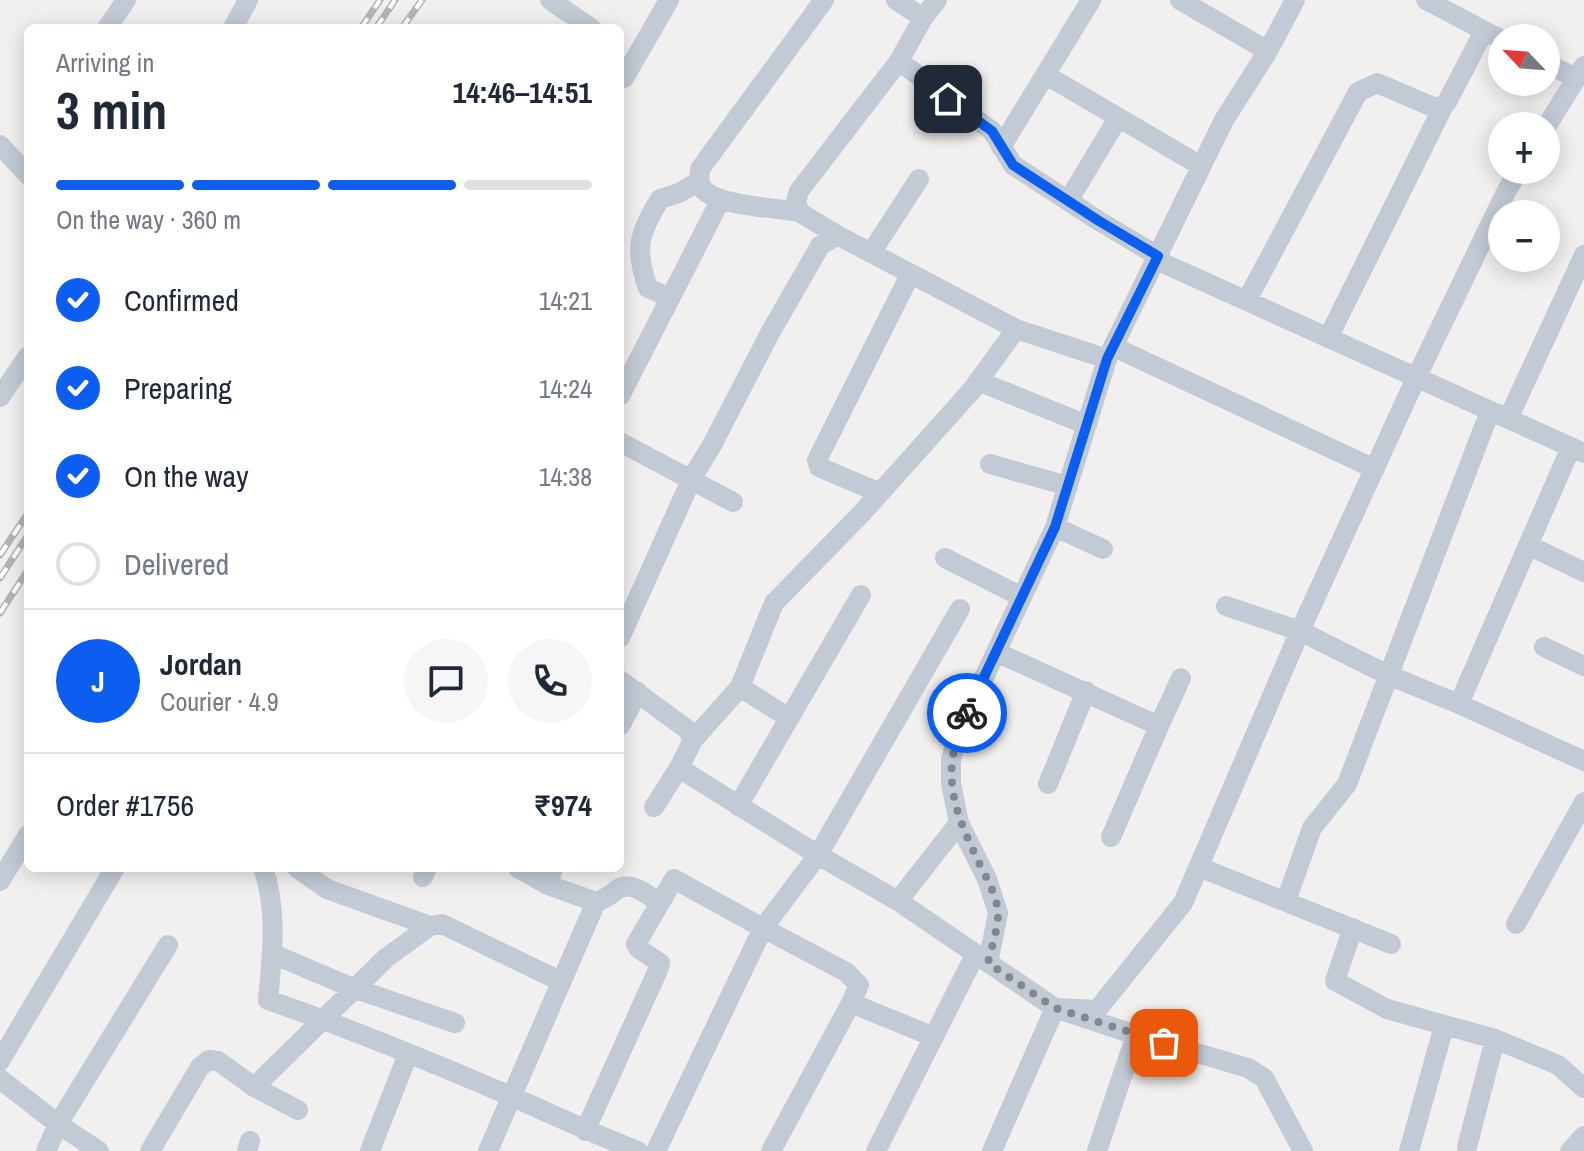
<!DOCTYPE html>
<meta charset="utf-8">
<style>
body{margin:0;font-family:"Archivo Narrow",sans-serif;background:#f6f6f7;color:#1f2937;height:100vh;display:flex;flex-direction:column;font-size:30px;white-space:nowrap}
*{box-sizing:border-box;margin:0}
p{font-size:26px;color:#747a83}
.icon{flex:none;width:44px;height:44px;fill:none;stroke:currentColor;stroke-width:2;stroke-linecap:round;stroke-linejoin:round}
.map{position:relative;flex:1;overflow:hidden}
.details{position:absolute;left:24px;top:24px;width:600px;height:848px;display:flex;flex-direction:column;background:#fff;border-radius:12px;box-shadow:0 4px 20px #0003}
.details>*{flex:none}
.needle{width:52px;rotate:295deg}
.fabs{position:absolute;left:1488px;top:24px;display:grid;gap:16px}
.fabs a{display:grid;place-items:center;width:72px;height:72px;border-radius:50%;background:#fff;box-shadow:0 4px 20px #0003;font-size:40px}
.pin{position:absolute;display:grid;place-items:center;width:68px;height:68px;color:#fff;margin:-34px;border-radius:16px;box-shadow:0 4px 12px #0006}
.courier{position:absolute;display:grid;place-items:center;width:80px;height:80px;margin:-40px;border:6px solid #0b5ef0;border-radius:50%;background:#fff;color:#222;box-shadow:0 2px 10px #0007}
.head em{font-style:normal;font-weight:700}
.head div{display:flex;flex-direction:column-reverse}
.head{display:flex;align-items:center;justify-content:space-between;height:136px;padding:0 32px}
h1{font-size:52px;font-weight:700;line-height:60px}
.bar{display:grid;grid-template-columns:repeat(4,1fr);gap:12px 8px;align-content:center;height:96px;padding:0 32px}
.bar i{height:10px;border-radius:6px;background:#e0e1e3}
.bar .current{background:#0b5ef0}
.bar p{grid-column:span 4}
.line{display:flex;align-items:center;gap:20px;padding:0 32px;border-top:2px solid #e0e1e3}
.line div{flex:1}
.round{display:grid;place-items:center;flex:none;width:84px;height:84px;border-radius:42px;background:#f6f6f7}
ol{padding:0 32px;list-style:none}
li{display:flex;align-items:center;gap:24px;height:88px}
li p{margin-inline-start:auto}
li .icon{padding:8px;border-radius:50%;background:#0b5ef0;color:#fff;stroke-width:4}
li:last-child{color:#747a83}
li i{width:44px;height:44px;border:4px solid #e0e1e3;border-radius:50%}
.map>svg:first-child{display:block}
.lines{fill:none;stroke-linecap:round;stroke-linejoin:round}
.minor{stroke:#c2cad5;stroke-width:20}
.rail-casing{stroke:#b1b4ba;stroke-width:7}
.rail{stroke:#fff;stroke-width:4;stroke-dasharray:12;stroke-linecap:butt}
.done{stroke:#828891;stroke-width:8;stroke-dasharray:0 14.4}
.route{stroke:#0b5ef0;stroke-width:10}
</style>
<div class="map">
<svg width="1584" height="1151" viewBox="0 0 1584 1151">
<rect width="100%" height="100%" fill="#f2efef"/>
<g class="lines">
<path class="minor" d="M550,0L591,28
M896,0L923,18L899,61L992,131L1013,165L1099,221L1158,256
M1180,0L1268,51
M1426,0L1502,40
M923,18L937,0
M107,28L126,0
M233,28L248,0
M1546,63L1576,78
M1046,75L1201,166
M624,78L669,0
M1546,127L1584,66
M0,145L28,175
M1001,147L1091,0
M1068,201L1118,118
M799,212C776,208 724,206 706,192C698,186 699,178 700,169L824,0
M837,235L799,212L796,202L799,191L899,61
M871,253L919,179
M1156,260L1584,453
M670,298L648,288C634,249 639,233 660,199L679,193L699,181
M1247,300L1358,92L1377,83L1438,109L1447,102L1484,31
M1328,338L1443,107
M1114,347L1375,469
M978,381L1087,425
M620,396L721,199
M0,397L28,356
M1508,419L1584,255
M620,442L733,502
M990,464L1068,486
M880,493L819,467L817,460L910,275
M1055,527L1103,549
M1530,546L1584,572
M945,558L1022,597
M1226,606L1300,631L1388,675L1459,704L1584,761
M620,638L692,478L712,445L770,333L820,246L837,235L1016,329L1107,359
M1544,647L1584,666
M996,652L1159,726L1111,837
M620,680L688,730L693,740L679,768L654,807
M740,687L789,718
M1459,704L1571,447
M620,726L638,692
M1159,726L1181,678
M693,740L740,687L774,603L862,513L972,390L1016,329
M679,768L818,855L898,901L1055,1008L1136,1035L1097,1151
M1048,784L1086,691
M738,806L861,595
M1199,867L1391,944
M263,868C278,910 272,956 268,1000C349,1028 429,1061 508,1095C552,1114 593,1134 638,1151
M297,868L327,889L430,926
M518,868L548,885
M553,868L548,885L596,902
M423,877L427,868
M0,881L28,835
M898,901L959,823
M1286,901L1312,828L1347,784L1490,411
M1516,924L1584,802
M1353,928L1335,981L1387,1009L1495,1039L1558,1065L1584,1088
M273,954L353,988L455,1023
M988,963L998,913L987,879L959,823L951,784V759L962,724L1055,527L1107,359L1224,120L1268,51L1295,0
M1136,1035L1248,1068L1264,1078L1303,1151
M0,1061L115,868
M0,1079L58,1124L46,1151
M254,1087L386,958L430,926L442,924L560,981
M585,1131L658,970L660,963L639,949L636,944L674,879L763,928L818,855L960,609
M1467,1147L1495,1039
M99,1151L58,1124L168,945
M150,1151L200,1067L209,1060L218,1061L254,1087L298,1110
M247,1151L250,1141
M370,1151L408,1054
M488,1151L596,902C606,899 610,895 618,889C632,880 648,896 660,903
M656,1151L763,928L846,972L859,985L851,1003
M771,1151L851,1003L934,1037
M876,1151L975,955
M992,1151L1055,1008L1097,1010L1183,903L1300,631L1416,378L1506,192L1519,170
M1409,1151L1444,1026
M1570,1151L1584,1136"/>
<g class="rail-casing">
<path id="rail" d="M361,28L380,0
M376,28L395,0
M402,28L422,0
M0,555L28,513
M0,578L28,535
M0,613L28,570"/>
</g>
<use href="#rail" class="rail"/>
</g>
<g class="lines">
<path class="done" d="M967,713C938,773 954,811 981,867C988,880 998,900 998,914C998,930 991,948 988,963L1055,1008L1164,1043"/>
<path class="route" d="M948,99L992,131L1013,165L1099,221L1158,256L1107,359L1055,527L967,713"/>
</g>
</svg>
<div class="fabs">
<a><svg class="needle" viewBox="-14 -14 28 28"><path d="M0-13l5 13h-10z" fill="#e53935"/><path d="M0 13l5-13h-10z" fill="#747a83"/></svg></a>
<a>+</a>
<a>−</a>
</div>
<div class="pin" style="left:1164px;top:1043px;background:#ea580c"><svg class="icon" aria-label="bag" viewBox="0 0 24 24"><path d="M5 8h14l-1 12H6zM9 8a3 3 0 0 1 6 0"/></svg></div>
<div class="pin" style="left:948px;top:99px;background:#1f2937"><svg class="icon" aria-label="home" viewBox="0 0 24 24"><path d="M3 11l9-7 9 7M6 9v11h12V9"/></svg></div>
<div class="courier" style="left:967px;top:713px"><svg class="icon" aria-label="bike" viewBox="0 0 24 24"><circle cx="6" cy="16" r="4"/><circle cx="18" cy="16" r="4"/><path d="M6 16l4-8h5l3 8M10 8l3 8H6M13 5h3"/></svg></div>
<section class="details">
<div class="head"><div><h1>3 min</h1><p>Arriving in</p></div><em>14:46–14:51</em></div>
<div class="bar"><i class="current"></i><i class="current"></i><i class="current"></i><i></i><p>On the way · 360 m</p></div>
<ol>
<li><svg class="icon" aria-label="check" viewBox="0 0 24 24"><path d="M5 12l5 5 9-10"/></svg>Confirmed<p>14:21</p></li>
<li><svg class="icon" aria-label="check" viewBox="0 0 24 24"><path d="M5 12l5 5 9-10"/></svg>Preparing<p>14:24</p></li>
<li><svg class="icon" aria-label="check" viewBox="0 0 24 24"><path d="M5 12l5 5 9-10"/></svg>On the way<p>14:38</p></li>
<li><i></i>Delivered</li>
</ol>
<div class="line" style="height:144px"><b class="round" style="background:#0b5ef0;color:#fff">J</b><div><b>Jordan</b><p>Courier · 4.9</p></div><a class="round"><svg class="icon" aria-label="chat" viewBox="0 0 24 24"><path d="M4 5h16v11H9l-5 4z"/></svg></a><a class="round"><svg class="icon" aria-label="phone" viewBox="0 0 24 24"><path d="M5 4h4l2 5-3 2q2 4 5 5l2-3 5 2v4C11 20 4 13 5 4z"/></svg></a></div>
<div class="line" style="height:104px"><div>Order #1756</div><b>₹974</b></div>
</section>
</div>
